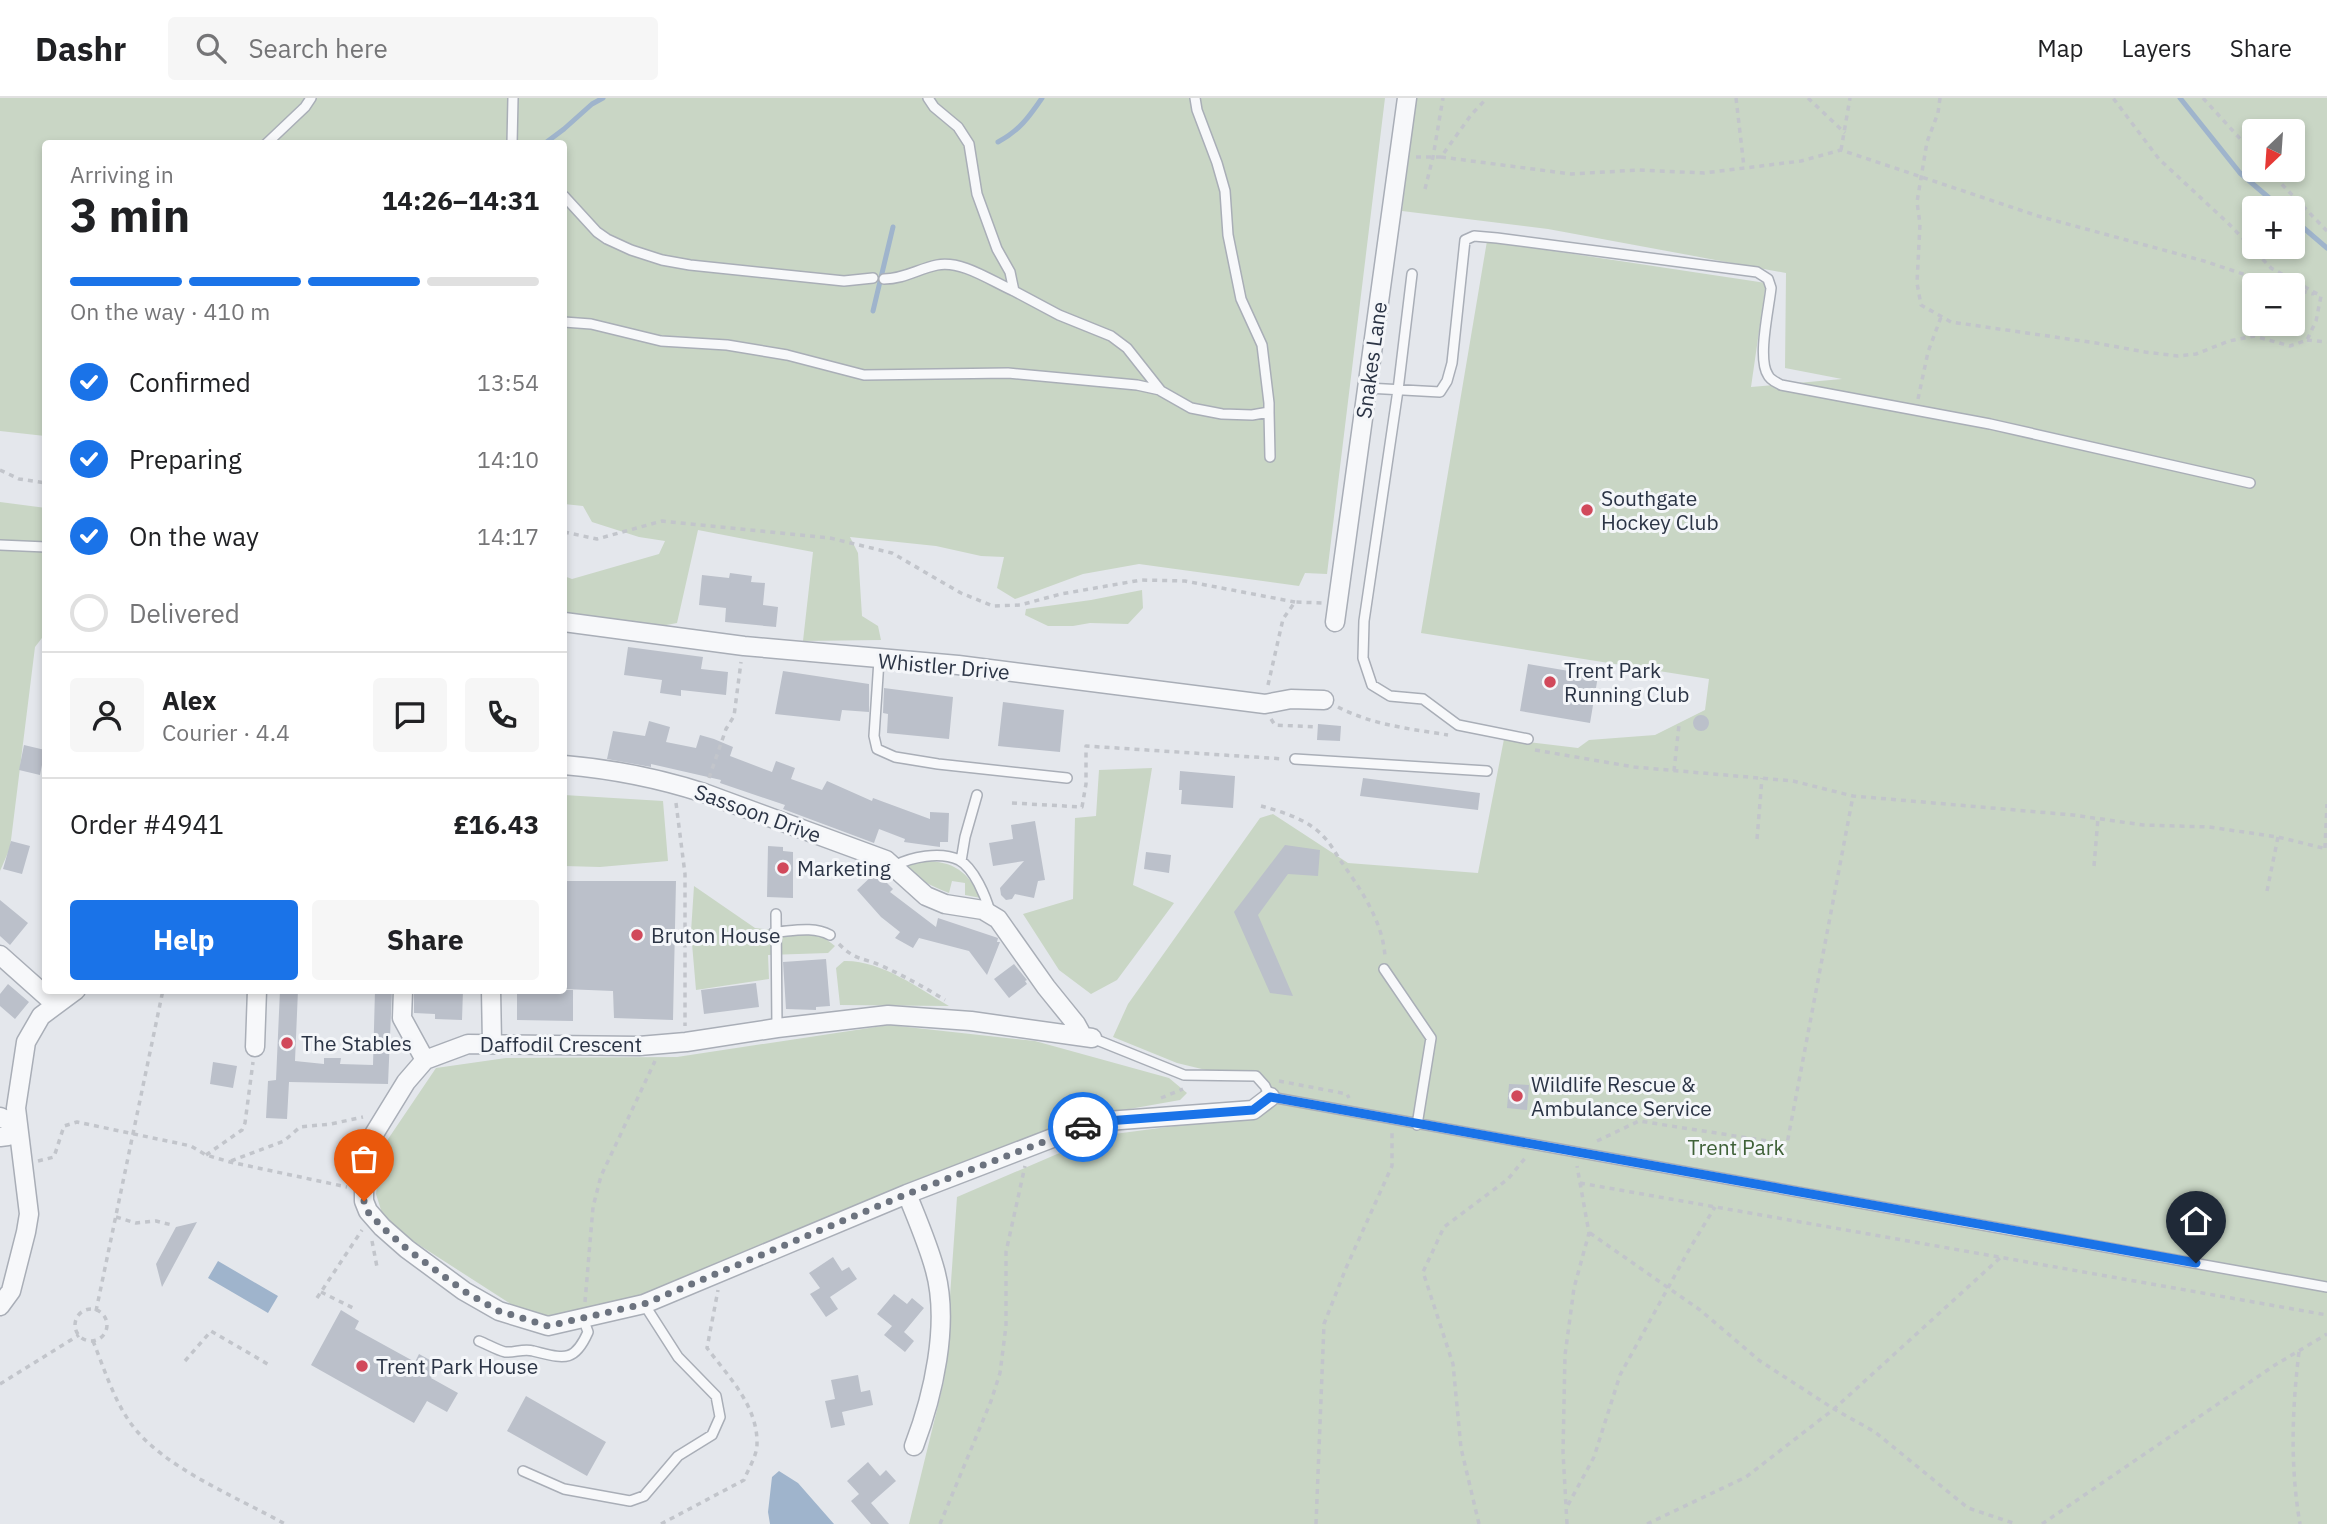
<!DOCTYPE html>
<meta charset="utf-8">
<style>
body{margin:0;font-family:"IBM Plex Sans",sans-serif;background:#f6f6f6;color:#202124;height:100vh;display:flex;flex-direction:column;font-size:26px;white-space:nowrap}
*{box-sizing:border-box;margin:0}
p{font-size:23px;color:#757577}
.icon{flex:none;width:38px;height:38px;fill:none;stroke:currentColor;stroke-width:2;stroke-linecap:round;stroke-linejoin:round}
.map{position:relative;flex:1;overflow:hidden}
.panel{position:absolute;left:42px;top:42px;width:525px;height:854px;display:flex;flex-direction:column;background:#fff;border-radius:7px;box-shadow:0 4px 10px #0003}
.panel>*{flex:none}
.needle{width:46px;rotate:205deg}
.tools{position:absolute;left:2242px;top:21px;display:grid;gap:14px}
.tools a{display:grid;place-items:center;width:63px;height:63px;border-radius:7px;background:#fff;box-shadow:0 4px 10px #0003;font-size:35px}
.pin{position:absolute;display:grid;place-items:center;width:60px;height:60px;color:#fff;margin:-72px -30px;border-radius:50% 50% 50% 0;rotate:-45deg;box-shadow:0 0 7px #0007}
.pin .icon{rotate:45deg}
.courier{position:absolute;display:grid;place-items:center;width:70px;height:70px;margin:-35px;border:5px solid #1a73e8;border-radius:50%;background:#fff;color:#222;box-shadow:0 2px 9px #0007}
.summary em{font-style:normal;font-weight:800}
.summary div{display:flex;flex-direction:column-reverse}
.summary{display:flex;align-items:center;justify-content:space-between;height:119px;padding:0 28px}
h1{font-size:46px;font-weight:800;line-height:52px}
.bar{display:grid;grid-template-columns:repeat(4,1fr);gap:10px 7px;align-content:center;height:84px;padding:0 28px}
.bar i{height:9px;border-radius:5px;background:#e0e0e0}
.bar .current{background:#1a73e8}
.bar p{grid-column:span 4}
.line{display:flex;align-items:center;gap:18px;padding:0 28px;border-top:2px solid #e0e0e0}
.line div{flex:1}
.round{display:grid;place-items:center;flex:none;width:74px;height:74px;border-radius:7px;background:#f6f6f6}
ol{padding:0 28px;list-style:none}
li{display:flex;align-items:center;gap:21px;height:77px}
li p{margin-inline-start:auto}
li .icon{padding:7px;border-radius:50%;background:#1a73e8;color:#fff;stroke-width:4}
li:last-child{color:#757577}
li i{width:38px;height:38px;border:4px solid #e0e0e0;border-radius:50%}
.button{display:flex;gap:14px;margin-top:auto;padding:14px 28px}
.button a{flex:1;height:80px;border-radius:7px;background:#1a73e8;color:#fff;font-size:28px;font-weight:800;line-height:80px;text-align:center}
.button a+a{background:#f6f6f6;color:#202124}
header{display:flex;align-items:center;gap:42px;box-sizing:border-box;height:98px;padding:0 35px;background:#fff;border-bottom:2px solid #e0e0e0}
header strong{font-size:33px}
nav{display:flex;gap:38px;margin-inline-start:auto;font-size:24px}
.search{width:490px;height:63px;background:#f6f6f6;display:flex;align-items:center;gap:18px;box-sizing:border-box;padding:0 24px;border-radius:7px;color:#757577;font-size:26px}
.map>svg:first-child{display:block}
.green{fill:#c9d6c5;fill-rule:evenodd}
.water{fill:#9fb4cc}
.lines{fill:none;stroke-linecap:round;stroke-linejoin:round}
.stream{stroke:#9fb4cc;stroke-width:5}
.building{fill:#bbc0ca}
.lane-casing{stroke:#a9aeb7;stroke-width:12}
.street-casing{stroke:#a9aeb7;stroke-width:21}
.path{stroke:#c2c5cb;stroke-width:3.5;stroke-dasharray:5 5;stroke-linecap:butt}
.lane{stroke:#f7f8fa;stroke-width:9}
.street{stroke:#f7f8fa;stroke-width:18}
.done{stroke:#6c737f;stroke-width:7;stroke-dasharray:0 12.6}
.route{stroke:#1a73e8;stroke-width:9}
.poi-dot{fill:#d1495b;stroke:#f4f6f9;stroke-width:2.5}
.labels{text-anchor:middle;dominant-baseline:central;stroke-width:6;stroke-linejoin:round;paint-order:stroke}
.street-label{font-size:21px;fill:#2b3445;stroke:#f4f6f9}
.poi-label{font-size:21px;fill:#2b3445;stroke:#f4f6f9;text-anchor:start}
.park-label{font-size:21px;fill:#3f6138;stroke:#f4f6f9}
</style>
<header>
<strong>Dashr</strong>
<div class="search"><svg class="icon" aria-label="search" viewBox="0 0 24 24"><circle cx="10" cy="10" r="6"/><path d="M15 15l6 6"/></svg>Search here</div>
<nav><a>Map</a><a>Layers</a><a>Share</a></nav>
</header>
<div class="map">
<svg width="2327" height="1426" viewBox="0 0 2327 1426">
<rect width="100%" height="100%" fill="#e4e7ec"/>
<path class="green" d="M0,0H1385L1327,476L1305,475L1299,488L1139,466L1083,476L1015,501L997,490L1004,459L981,458L936,448L850,439L858,455L862,518L878,528L881,542L803,543L813,454L698,432L677,525L656,529L564,517V478L572,481L659,456L665,443L639,439L592,424L583,408L564,406V46H46L45,338L0,333Z
M1415,0H2327V1426H909L944,1283L957,1099L1099,1038L1259,1017L1272,988L1177,965L1113,939L1128,906L1260,720L1273,716L1348,765L1478,775L1504,641L1578,650L1589,642L1655,637L1705,612L1709,581L1421,535L1487,143L1766,185L1751,289L1842,281L1785,270L1786,175L1548,131L1402,113ZM2254,33H2292V72H2254ZM2254,110H2292V149H2254ZM2254,187H2292V226H2254Z
M0,404L46,410L45,536L35,549L10,750L0,773Z
M1142,492L1143,510L1128,526L1090,525L1073,528H1048L1025,517L1026,511L1091,502Z
M1152,670L1133,787L1174,805L1117,882L1091,896L1059,872L1023,816L1073,801L1075,720L1096,718L1099,672Z
M564,697L663,703L668,763L600,769L564,768Z
M924,763C954,763 968,774 981,800L965,797V785L952,783L949,795C932,788 916,782 906,766Z
M694,788L755,830L822,838L835,848L828,855L768,857L769,881L696,892L691,834Z
M844,863C881,862 918,890 949,908L840,907L836,870Z
M889,927L1035,943L1169,980L1187,995L1180,1002L1090,1018L628,1205L556,1222L520,1212L385,1125L376,1096L382,1050L436,970L506,960L677,959Z"/>
<path class="water" d="M218,1163L278,1198L268,1215L208,1180Z
M779,1373L798,1385L834,1426H770L768,1414L772,1379Z"/>
<g class="lines">
<path class="stream" d="M2180,0L2240,75L2281,110
M998,44C1019,33 1029,19 1042,0
M544,46L564,31L592,6L603,0
M2292,120L2327,150
M873,213L893,129"/>
</g>
<path class="building" d="M730,475L752,478L751,484L765,485L763,507L778,509L776,529L725,524L726,510L699,507L702,477L729,480Z
M628,549L703,559L701,571L728,574L726,597L681,592V598L660,595L662,582L624,577Z
M1528,566L1598,578L1590,625L1520,613Z
M783,573L869,586V614L842,612L840,623L775,616Z
M884,590L953,599L949,641L887,635L888,616L883,615Z
M1003,604L1064,612L1060,654L998,648Z
M1693 625a8 8 0 1 1 16 0a8 8 0 1 1-16 0Z
M649,623L670,629L666,644L696,650L700,637L714,641L733,649L730,658L772,674L776,663L795,670L791,681L822,692L827,683L872,703L873,700L930,721V714L949,715L948,744H940V749L904,744L905,741L879,731L874,745L783,711L785,707L720,685L721,682L651,666V669L607,661L613,633L645,638Z
M1318,626L1341,628L1340,643L1317,642Z
M24,647L45,652L40,677L19,672Z
M1180,673L1235,678L1233,710L1181,706L1182,692H1179Z
M1363,680L1480,695L1478,712L1360,698Z
M1035,723L1045,782L1038,783L1034,800L1015,796L1012,801L1006,802L1001,797L1000,790L1024,763L993,768L989,745L1013,741L1011,727Z
M11,743L30,748L22,776L3,771Z
M1285,747L1320,752L1318,778L1288,776L1258,817L1293,898L1270,895L1234,814Z
M768,748L783,749V753L793,754V800L767,799Z
M1146,754L1171,757L1169,775L1144,771Z
M876,774L893,791L890,794L936,829L938,820L998,840L997,844H1000L987,877L969,853L919,840L913,850L895,840L900,834L881,819L857,792Z
M564,783H676L673,922L614,920L613,893L564,891Z
M0,802L28,825L10,847L0,838Z
M826,861L830,908L816,909V912L786,911L783,864Z
M1014,866L1027,882L1025,883L1027,886L1009,900L994,881Z
M756,885L759,909L704,916L701,892Z
M8,886L29,904L15,921L0,908V896Z
M280,892H298L295,963L324,966V960H341L340,966L373,967L375,892H392L388,986L289,984L287,1021L266,1020L268,983L276,982Z
M414,892H463L462,922L435,921V916L414,915Z
M517,892H573V923L517,922Z
M213,964L237,968L233,990L210,986Z
M1509,986L1529,987L1527,1012L1507,1010Z
M197,1124L162,1189L156,1166L176,1129Z
M833,1159L842,1173L849,1169L857,1181L830,1199L838,1211L826,1219L810,1196L820,1190L809,1175Z
M894,1196L907,1206L912,1200L924,1210L904,1234L914,1243L905,1254L884,1237L892,1228L877,1216Z
M341,1212L359,1223L355,1231L415,1264L419,1256L439,1267L431,1280L458,1295L447,1314L427,1303L414,1325L311,1267Z
M858,1277L861,1294L870,1292L873,1307L842,1314L845,1327L831,1330L825,1303L835,1301L831,1282Z
M526,1298L606,1344L587,1378L507,1333Z
M868,1364L880,1378L886,1372L896,1383L871,1405L889,1426H871L851,1403L859,1396L847,1383Z"/>
<g class="lines">
<g class="lane-casing">
<path id="lane" d="M928,0L934,9L958,29L969,46L977,96L997,151L1010,174L1014,193L1059,217L1111,238L1127,250L1161,293L1191,310L1222,316L1252,317L1269,314V305L1262,247L1241,201L1228,137L1225,93L1217,65L1197,12L1195,0
M266,46L305,9L311,0
M512,46L513,0
M564,98L597,134L607,141L631,152L662,162L690,167L844,183L873,180
M1412,176L1398,292L1364,523L1363,560L1372,587L1390,598L1423,601L1458,627L1528,641
M884,181C904,181 918,171 937,167C962,162 991,183 1014,193
M564,224L591,226L661,243L727,247L787,257L864,277L1008,275L1137,287L1160,292
M1367,290L1440,294L1447,283L1452,265L1465,142L1474,138L1497,140L1757,174L1768,181L1771,190C1769,210 1757,261 1768,277C1770,282 1776,284 1781,287L1990,326L2250,385
M1269,314L1270,359
M0,447L46,449
M879,562L874,638L877,651L895,659L938,666L1067,680
M1295,661L1487,673
M961,763L965,739L977,697
M894,768C911,759 940,753 959,762C974,770 986,799 990,814
M776,816L777,930
M774,834C793,833 813,828 830,837
M1384,871L1431,940L1417,1027
M1092,940L1184,977L1256,978L1265,988L1270,999L2327,1189
M479,1243C487,1246 497,1252 505,1254C514,1255 524,1250 533,1253C563,1260 574,1266 588,1234L583,1220
M523,1373L564,1391L630,1403L644,1398L678,1358L712,1337L720,1319L716,1298L678,1259L644,1206"/>
</g>
<g class="street-casing">
<path id="street" d="M564,524L744,548L958,567L1265,606L1291,601L1324,602
M1335,524L1407,0
M564,667C611,671 658,680 704,695L886,762L926,798L945,806L983,812L998,821L1046,889L1076,926L1082,937
M0,857L55,906
M403,892L402,920L425,962
M491,892L492,945
M1092,940L971,923L888,917L777,930L686,944L639,948L468,946L425,962L406,984L371,1041L364,1070V1103L368,1113L382,1129L407,1151L464,1193L499,1213L548,1228L644,1206L907,1096L1094,1024L1253,1012L1270,999
M255,949L257,892
M0,1019L17,1027L8,1038L0,1039
M907,1096C917,1121 928,1146 935,1172C950,1226 933,1298 914,1348
M0,1208L11,1193L26,1134L29,1116L16,1010L26,944L41,918L76,892"/>
</g>
<path class="path" d="M1736,0L1744,69
M1808,0L1845,35
M1940,0L1938,15L1927,44L1917,104L1920,126L1917,185L1921,207L1951,224L2096,245L2145,254L2178,258L2196,256L2229,243L2254,238L2290,248L2307,242L2316,223L2321,198L2271,170L2229,126L2159,61L2113,0
M2203,0L2254,56
M1841,52L1850,0
M1416,59H1441L1471,17L1487,0
M1441,59L1571,76L1638,72L1704,75L1801,63L1841,52L2038,118L2204,163L2276,187
M2268,72L2327,133
M1425,91L1433,59L1443,0
M2292,191L2314,196
M2307,242L2327,244
M1918,301L1928,254L1941,219
M0,372L19,381L46,385
M564,434L597,441L662,423L830,440L892,455L961,495L993,508L1020,507L1061,496L1141,482L1185,483L1295,504
M1268,587L1283,521L1295,504L1322,505
M1338,609C1372,627 1411,631 1448,637
M1271,621L1275,627L1316,629
M1535,652L1634,669L1793,683L1853,698L2073,717L2143,727L2209,729L2278,739L2327,751
M1674,673L1679,627
M709,680L726,631L734,618L741,564
M676,705L685,776V928
M1012,705L1082,709L1086,686V648L1284,661
M1261,708C1283,714 1309,722 1324,739C1330,745 1335,754 1340,762C1360,790 1383,823 1385,859
M1757,741L1762,680
M2325,750L2327,706
M2094,768L2098,720
M2267,793L2278,739
M839,846C856,863 862,859 882,868C904,878 924,889 945,902
M1279,983L1347,996L1349,1000
M1161,1000L1183,991
M1597,1043L1639,1023L1787,1046L1853,698
M206,1057L242,1032L245,1025L253,964
M38,1063L54,1059L64,1028L77,1024L191,1048L206,1057L230,1064L347,1089
M231,1063L284,1043L300,1029L331,1026L363,1019
M1580,1085L2327,1217
M116,1119L136,1125L156,1123L172,1127
M1590,1135L1700,1212L1760,1263L1834,1311L1875,1334L1968,1410L2016,1426
M372,1143L377,1169
M321,1194L355,1211
M317,1200L362,1132
M585,1204L593,1109L601,1078L655,963
M75 1227a16 16 0 1 1 32 0a16 16 0 1 1-32 0Z
M96,1213L163,892
M93,1243C104,1270 114,1303 132,1327C164,1370 237,1399 285,1426
M2299,1254C2292,1312 2290,1368 2300,1426
M185,1263L211,1233L271,1268
M0,1286L79,1237
M1568,1407L1594,1359L1620,1277L1690,1150L1715,1109
M661,1426L744,1382C748,1371 757,1358 757,1346C758,1308 728,1278 707,1250L718,1192
M940,1426L991,1303L1000,1275L1006,1228V1154L1025,1068
M1316,1426L1324,1226L1346,1170L1392,1068V1034
M1479,1426L1461,1350L1453,1266L1423,1174L1444,1129L1508,1081L1526,1059
M1567,1426L1563,1354L1565,1257L1574,1190L1589,1135L1577,1068
M1647,1426L1746,1379L1834,1311L2001,1159
M2042,1426L2275,1267L2327,1236"/>
<use href="#lane" class="lane"/>
<use href="#street" class="street"/>
</g>
<g class="lines">
<path class="done" d="M364,1103L368,1114L382,1129L407,1151L464,1193L499,1213L548,1228L644,1206L907,1096L1083,1029"/>
<path class="route" d="M1083,1029L1094,1024L1253,1012L1270,999L2196,1165"/>
</g>
<g class="poi-dot">
<circle cx="1587" cy="412" r="7"/>
<circle cx="1550" cy="584" r="7"/>
<circle cx="783" cy="770" r="7"/>
<circle cx="637" cy="837" r="7"/>
<circle cx="287" cy="945" r="7"/>
<circle cx="1517" cy="998" r="7"/>
<circle cx="362" cy="1268" r="7"/>
</g>
<g class="labels">
<g class="street-label">
<text transform="translate(1371 262) rotate(-82)">Snakes Lane</text>
<text transform="translate(944 568) rotate(5)">Whistler Drive</text>
<text transform="translate(758 715) rotate(20)">Sassoon Drive</text>
<text x="561" y="946">Daffodil Crescent</text>
</g>
<g class="poi-label">
<text x="1601" y="400">Southgate<tspan x="1601" dy="24">Hockey Club</tspan></text>
<text x="1564" y="572">Trent Park<tspan x="1564" dy="24">Running Club</tspan></text>
<text x="797" y="770">Marketing</text>
<text x="651" y="837">Bruton House</text>
<text x="301" y="945">The Stables</text>
<text x="1531" y="986">Wildlife Rescue &amp;<tspan x="1531" dy="24">Ambulance Service</tspan></text>
<text x="376" y="1268">Trent Park House</text>
</g>
<g class="park-label">
<text x="1736" y="1049">Trent Park</text>
</g>
</g>
</svg>
<div class="tools">
<a><svg class="needle" viewBox="-14 -14 28 28"><path d="M0-13l5 13h-10z" fill="#e53935"/><path d="M0 13l5-13h-10z" fill="#757577"/></svg></a>
<a>+</a>
<a>−</a>
</div>
<div class="pin" style="left:364px;top:1103px;background:#ea580c"><svg class="icon" aria-label="bag" viewBox="0 0 24 24"><path d="M5 8h14l-1 12H6zM9 8a3 3 0 0 1 6 0"/></svg></div>
<div class="pin" style="left:2196px;top:1165px;background:#1f2937"><svg class="icon" aria-label="home" viewBox="0 0 24 24"><path d="M3 11l9-7 9 7M6 9v11h12V9"/></svg></div>
<div class="courier" style="left:1083px;top:1029px"><svg class="icon" aria-label="car" viewBox="0 0 24 24"><path d="M5 17H2v-5l4-1 3-4h7l3 4 3 1v5h-3M9 17h6M6 11h13"/><circle cx="7" cy="17" r="2"/><circle cx="17" cy="17" r="2"/></svg></div>
<section class="panel">
<div class="summary"><div><h1>3 min</h1><p>Arriving in</p></div><em>14:26–14:31</em></div>
<div class="bar"><i class="current"></i><i class="current"></i><i class="current"></i><i></i><p>On the way · 410 m</p></div>
<ol>
<li><svg class="icon" aria-label="check" viewBox="0 0 24 24"><path d="M5 12l5 5 9-10"/></svg>Confirmed<p>13:54</p></li>
<li><svg class="icon" aria-label="check" viewBox="0 0 24 24"><path d="M5 12l5 5 9-10"/></svg>Preparing<p>14:10</p></li>
<li><svg class="icon" aria-label="check" viewBox="0 0 24 24"><path d="M5 12l5 5 9-10"/></svg>On the way<p>14:17</p></li>
<li><i></i>Delivered</li>
</ol>
<div class="line" style="height:126px"><a class="round"><svg class="icon" aria-label="person" viewBox="0 0 24 24"><circle cx="12" cy="8" r="4"/><path d="M4 21q1-7 8-7t8 7"/></svg></a><div><b>Alex</b><p>Courier · 4.4</p></div><a class="round"><svg class="icon" aria-label="chat" viewBox="0 0 24 24"><path d="M4 5h16v11H9l-5 4z"/></svg></a><a class="round"><svg class="icon" aria-label="phone" viewBox="0 0 24 24"><path d="M5 4h4l2 5-3 2q2 4 5 5l2-3 5 2v4C11 20 4 13 5 4z"/></svg></a></div>
<div class="line" style="height:91px"><div>Order #4941</div><b>£16.43</b></div>
<div class="button"><a>Help</a><a>Share</a></div>
</section>
</div>
